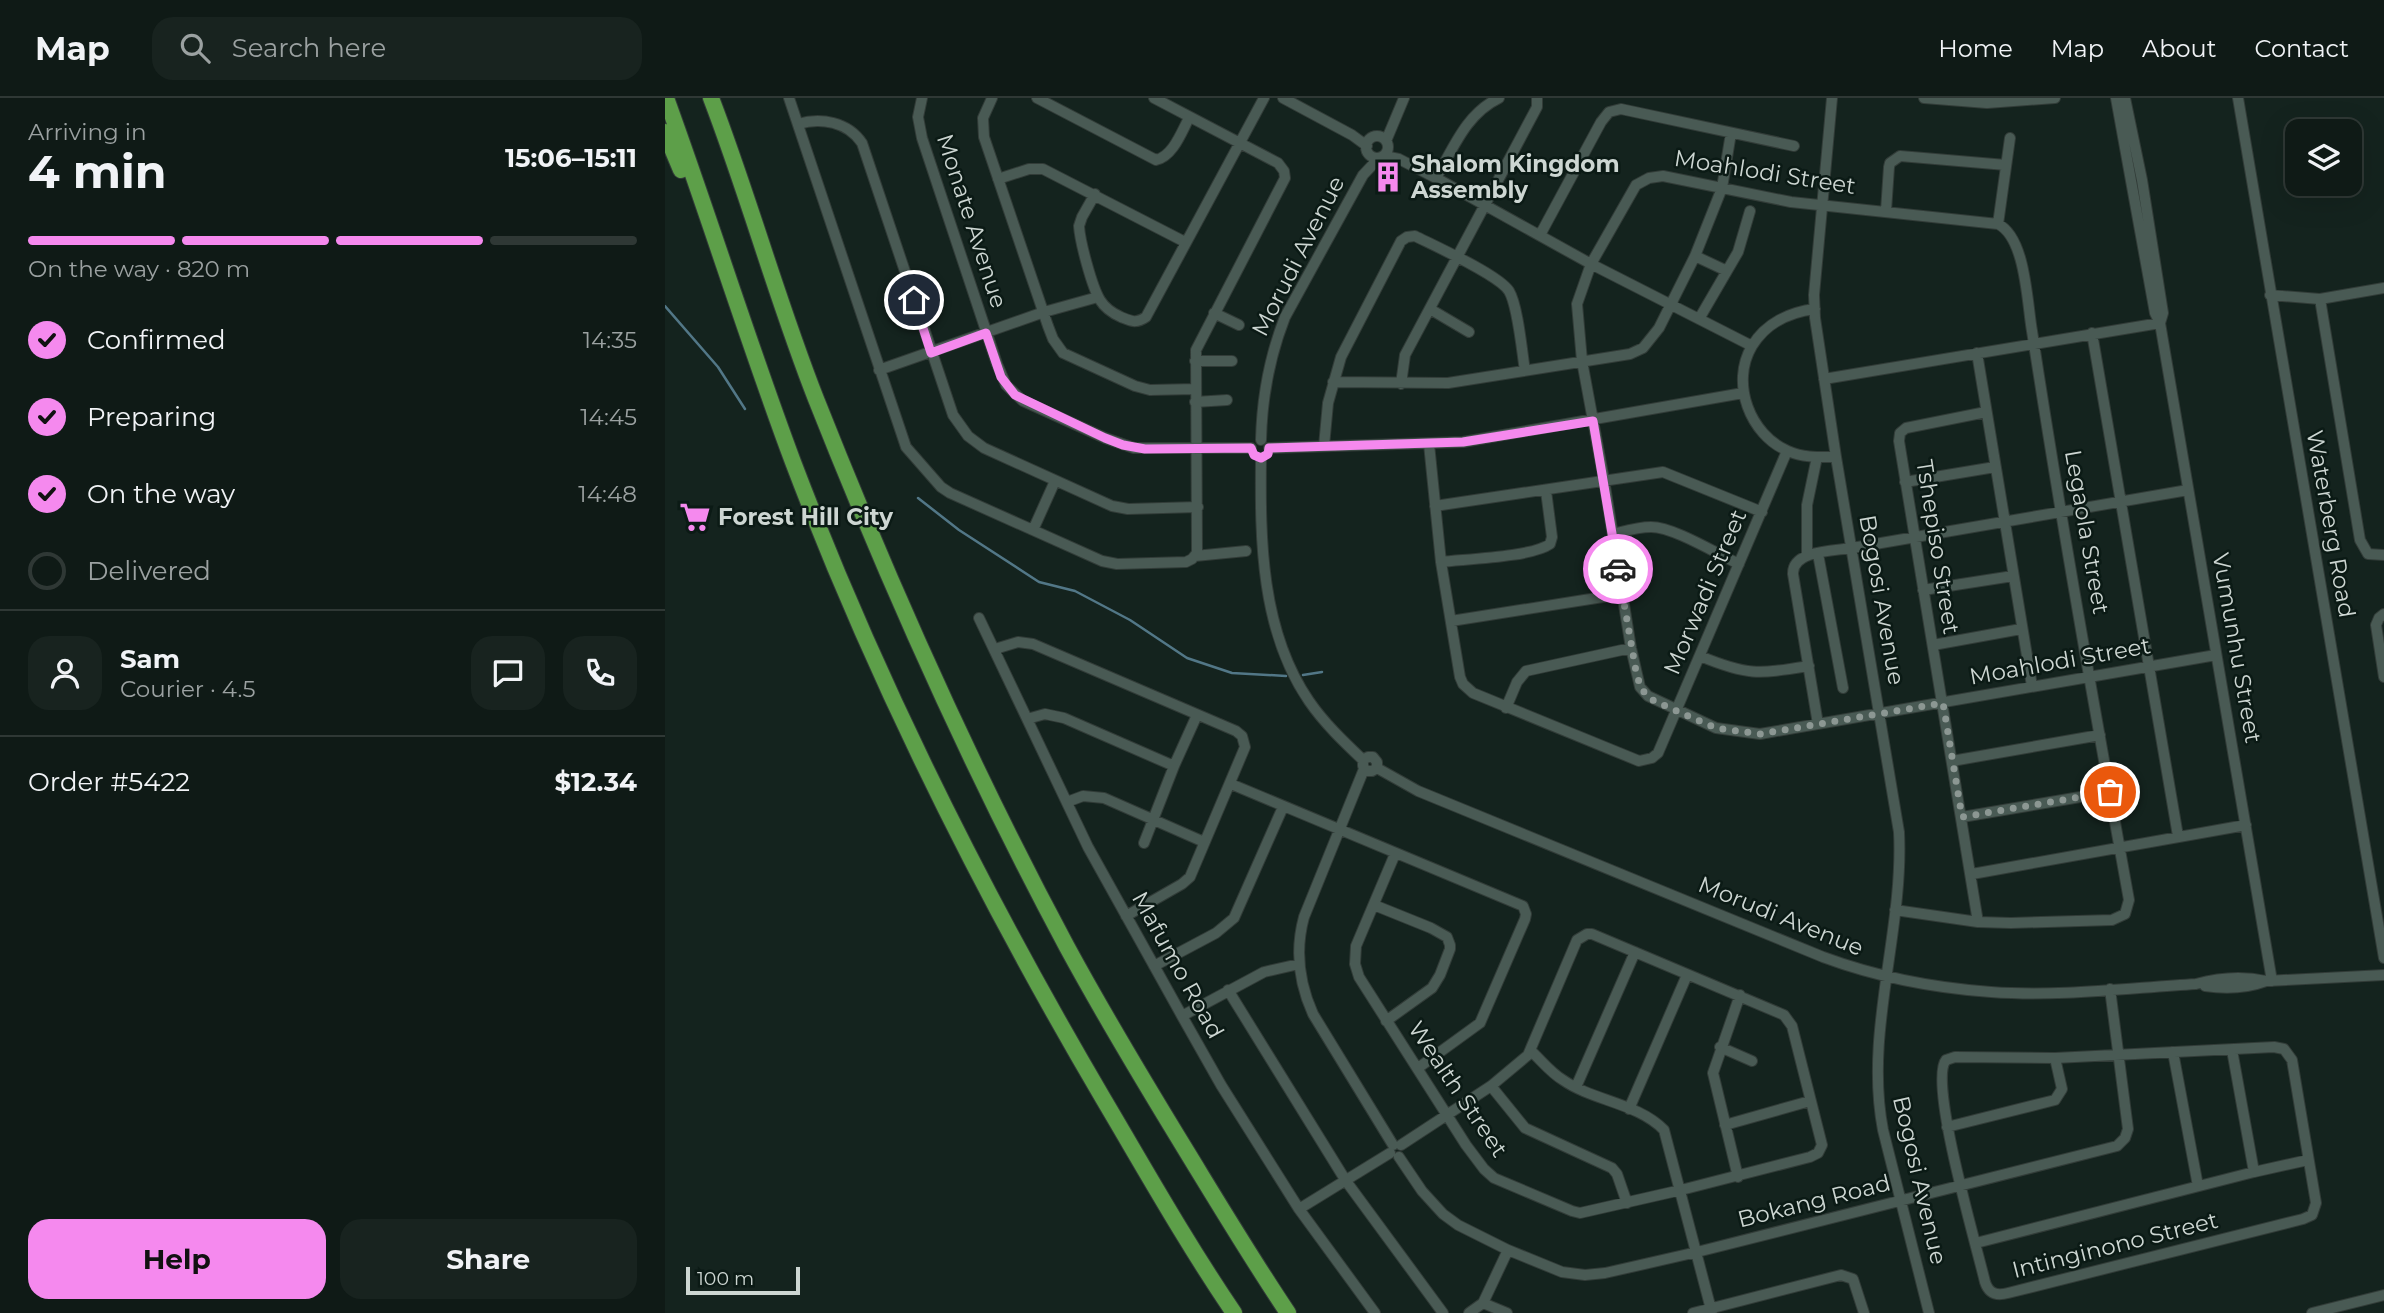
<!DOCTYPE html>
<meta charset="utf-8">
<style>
body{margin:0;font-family:Montserrat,sans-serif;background:#18231f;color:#f1f3f6;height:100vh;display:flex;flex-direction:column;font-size:26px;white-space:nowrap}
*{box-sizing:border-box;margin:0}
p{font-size:23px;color:#9ba1a1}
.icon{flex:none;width:38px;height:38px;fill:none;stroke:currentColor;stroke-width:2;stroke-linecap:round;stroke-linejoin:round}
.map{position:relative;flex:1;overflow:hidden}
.side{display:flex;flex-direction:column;background:#0f1a16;width:665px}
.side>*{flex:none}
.buttons{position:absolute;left:1620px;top:21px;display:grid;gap:14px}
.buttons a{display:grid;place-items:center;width:77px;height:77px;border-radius:14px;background:#0f1a16;box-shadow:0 7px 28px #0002,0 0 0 2px #2f3835;font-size:35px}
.scale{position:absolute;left:21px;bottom:18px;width:114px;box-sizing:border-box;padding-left:7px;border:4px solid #cdd6d2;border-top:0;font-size:19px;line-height:24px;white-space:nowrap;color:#cdd6d2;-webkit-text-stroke:5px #0b1a15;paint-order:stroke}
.pin{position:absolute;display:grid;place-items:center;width:60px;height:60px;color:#fff;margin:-30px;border:4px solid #fff;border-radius:50%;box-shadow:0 2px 7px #0007}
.courier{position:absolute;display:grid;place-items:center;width:70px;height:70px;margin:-35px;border:5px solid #f589ee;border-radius:50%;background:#fff;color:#222;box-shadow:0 2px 9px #0007}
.headline em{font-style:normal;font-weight:700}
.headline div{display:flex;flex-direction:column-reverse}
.headline{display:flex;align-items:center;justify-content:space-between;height:119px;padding:0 28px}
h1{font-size:46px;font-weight:700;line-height:52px}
.bar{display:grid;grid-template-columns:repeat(4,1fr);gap:10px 7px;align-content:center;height:84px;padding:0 28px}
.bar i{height:9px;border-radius:5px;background:#2f3835}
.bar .on{background:#f589ee}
.bar p{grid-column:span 4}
.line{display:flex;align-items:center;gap:18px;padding:0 28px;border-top:2px solid #2f3835}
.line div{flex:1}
.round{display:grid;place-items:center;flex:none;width:74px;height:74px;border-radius:21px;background:#18231f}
ol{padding:0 28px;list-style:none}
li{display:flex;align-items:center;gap:21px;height:77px}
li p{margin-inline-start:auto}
li .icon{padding:7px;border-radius:50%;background:#f589ee;color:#111;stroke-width:4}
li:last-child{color:#9ba1a1}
li i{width:38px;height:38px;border:4px solid #2f3835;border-radius:50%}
.cta{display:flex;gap:14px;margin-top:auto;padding:14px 28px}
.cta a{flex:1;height:80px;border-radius:21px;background:#f589ee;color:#111;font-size:28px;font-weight:700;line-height:80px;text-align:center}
.cta a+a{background:#18231f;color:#f1f3f6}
header{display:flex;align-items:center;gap:42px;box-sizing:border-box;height:98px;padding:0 35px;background:#0f1a16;border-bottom:2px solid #2f3835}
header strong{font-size:33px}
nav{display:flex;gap:38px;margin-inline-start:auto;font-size:24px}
.search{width:490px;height:63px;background:#18231f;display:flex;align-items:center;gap:18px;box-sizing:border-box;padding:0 24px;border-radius:21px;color:#9ba1a1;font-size:26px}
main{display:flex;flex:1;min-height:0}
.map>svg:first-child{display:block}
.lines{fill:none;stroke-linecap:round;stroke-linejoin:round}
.stream{stroke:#527787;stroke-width:2.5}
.minor-casing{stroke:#323c38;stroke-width:12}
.highway-casing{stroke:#323c38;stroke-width:18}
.minor{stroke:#495a54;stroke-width:10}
.highway{stroke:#5d9f49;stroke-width:16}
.done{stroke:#8c9793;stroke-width:7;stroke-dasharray:0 12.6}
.route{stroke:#f589ee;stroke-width:9}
.labels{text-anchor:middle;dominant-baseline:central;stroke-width:5;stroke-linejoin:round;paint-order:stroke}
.poi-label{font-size:23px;font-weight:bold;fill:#cdd6d2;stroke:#0b1a15;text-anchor:start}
.street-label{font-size:23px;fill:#cdd6d2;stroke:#0b1a15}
</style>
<header>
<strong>Map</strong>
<div class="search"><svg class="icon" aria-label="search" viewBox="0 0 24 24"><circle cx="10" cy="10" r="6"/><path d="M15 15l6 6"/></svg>Search here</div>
<nav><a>Home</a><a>Map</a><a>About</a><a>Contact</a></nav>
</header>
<main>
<section class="side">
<div class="headline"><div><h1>4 min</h1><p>Arriving in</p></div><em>15:06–15:11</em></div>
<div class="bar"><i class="on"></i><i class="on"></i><i class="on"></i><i></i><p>On the way · 820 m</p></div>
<ol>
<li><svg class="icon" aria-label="check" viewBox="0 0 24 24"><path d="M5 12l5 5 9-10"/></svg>Confirmed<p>14:35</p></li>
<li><svg class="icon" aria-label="check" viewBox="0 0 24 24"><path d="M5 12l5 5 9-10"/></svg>Preparing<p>14:45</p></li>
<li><svg class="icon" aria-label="check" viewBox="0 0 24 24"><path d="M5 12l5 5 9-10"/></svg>On the way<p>14:48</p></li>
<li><i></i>Delivered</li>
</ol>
<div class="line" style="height:126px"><a class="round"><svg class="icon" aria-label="person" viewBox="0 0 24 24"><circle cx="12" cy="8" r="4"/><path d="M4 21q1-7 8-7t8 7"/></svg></a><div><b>Sam</b><p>Courier · 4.5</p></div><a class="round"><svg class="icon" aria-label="chat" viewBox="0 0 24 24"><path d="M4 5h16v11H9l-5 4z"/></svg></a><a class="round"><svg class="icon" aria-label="phone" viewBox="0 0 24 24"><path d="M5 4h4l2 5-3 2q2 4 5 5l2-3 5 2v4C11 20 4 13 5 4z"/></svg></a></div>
<div class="line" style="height:91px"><div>Order #5422</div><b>$12.34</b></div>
<div class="cta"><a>Help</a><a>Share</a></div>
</section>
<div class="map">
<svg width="1719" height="1215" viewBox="0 0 1719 1215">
<rect width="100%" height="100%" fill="#14231e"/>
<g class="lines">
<path class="stream" d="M0,208L53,269L80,311
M253,400L294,432L374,484L410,493L465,522L522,560L567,575L621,578
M638,577L657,574"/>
<g class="minor-casing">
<path id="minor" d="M124,0L241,349L276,389L285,395L437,463L452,466L521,464L527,461L532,455L531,252L620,80L619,73L613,65L489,0
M257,0L253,19L257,40L332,266L341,287L358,303L440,340L469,350H586
M327,0L318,20L319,39L383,228L388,241L398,255L470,288L485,292L530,291
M372,0L491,62C508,58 516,35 524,20
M618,0L687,37L702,48
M1167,0L1149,197L1150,220L1171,359L1234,734C1239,833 1199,934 1218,1032L1264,1215
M1259,0L1322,5L1390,0
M1451,0L1490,215L1495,225L1607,883
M1460,0L1477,82L1498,215L1495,225
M1573,0L1719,860
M133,26C156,19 183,24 197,45L288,317L303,338L319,350L447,408L463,411L533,409
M701 49a11 11 0 1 1 22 0a11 11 0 1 1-22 0Z
M721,43L739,0
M719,58L734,61L771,80L926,166L1087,248
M771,80C789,49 801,16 834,0
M333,81L364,71H378L520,144
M430,96L417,119L414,128C415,144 427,189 435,202C440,210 447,215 456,219C466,223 471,226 481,219L599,0
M1221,113L1224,69L1225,65L1235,58L1341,67
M1333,126L1345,40
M875,137L936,24L944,14L956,11L1129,48
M1030,158L1062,173
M1719,190L1655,201L1695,442L1703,456L1719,457
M1605,197L1655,201
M765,211L804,234
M1150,211C1125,214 1101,225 1087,248C1065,285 1085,337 1123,353C1139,360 1155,359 1171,359
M549,215L574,227
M1034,221L1073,154L1085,113
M1427,235L1513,738
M1312,255L1367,588
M530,263H567
M214,272L379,214L433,199
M1159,281L1495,225
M668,284L783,285L965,256L978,250L994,230L1030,158L1057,90L1066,35
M736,286L740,257L872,9V0
M530,304L562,302
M596,342C597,299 604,260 620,219L698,77L714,60
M764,346L776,464L795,579L798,586L808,595L974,663L987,660L993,655L1122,353
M659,348L663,305L676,259L736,143L742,139L750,138C770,148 834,177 844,193C853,208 857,254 860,273
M604,350L798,344L1078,295
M596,360C595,443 596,533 644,603C659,625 679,644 698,662
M1240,384L1330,369
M770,408L998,374L1097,414
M368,432L390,383
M948,436C960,433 973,429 986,429C1009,429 1052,456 1074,466
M1153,456L1178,590
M530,458L581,453
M1142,458V407L1152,359
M776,464C802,461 867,459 885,446L887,439L881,393
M1258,492L1348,478
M1719,516L1714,520L1711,527L1719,579
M314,520L423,749L517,918L556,987L634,1111L710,1215
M786,523L957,496
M1268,547L1356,531
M330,551L353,544L368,546L571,633L577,638L580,649L525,779L517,786L461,818
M1035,558C1083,578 1093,576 1144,568
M841,610L852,584L861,573L966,550
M362,621L380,616L399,620L509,668
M1153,626L1128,476C1127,452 1169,453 1187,450L1523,392
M1287,663L1435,637
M712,670L707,673H701L698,668V662L703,659H708L712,664V670L753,693L1158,859C1212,879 1269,890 1326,894C1394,899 1463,890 1531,886C1553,880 1578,878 1601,883
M699,671L639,819C630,852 634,885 648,916L728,1047
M566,686L858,808L861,816L860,821L815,925L753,970
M402,704L418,698L439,700L539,744
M1297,719L1445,694
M479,745L509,668L532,617
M730,756L691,848L690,866L694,879L801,1047L819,1071L829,1080L907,1113L915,1115L1016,1092L1145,1059L1153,1055L1157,1047L1127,928L1119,917L927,836H922L912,842L863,957L826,988L736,1047
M1307,776L1581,727
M709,807L766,830L782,839L785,847V851L775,877L767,890L721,923
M1230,812L1313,824L1346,825L1447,822L1460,816L1464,802C1430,613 1396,423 1367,233C1362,205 1361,140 1333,126L1126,104L998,78L984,80L971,87L926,166L912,206L917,263L939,382L966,550L975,589L983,598L1051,630L1095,636L1551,557
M1313,824L1234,343L1235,335L1241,330L1321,314
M489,868L551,835L569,820L618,709
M1540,888C1560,891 1582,890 1601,883L1719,877
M563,892L681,1083L778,1215
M517,918L599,874L634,866
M1055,949L1087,963
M1609,949L1619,951L1627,962L1651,1105L1647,1117L1638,1121L1343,1195C1332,1198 1324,1196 1320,1184C1312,1149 1263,983 1281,962L1290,959L1390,960Z
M1567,952L1589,1074
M866,953C876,962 886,975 898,982C928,1003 973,1005 999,1032L1047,1215
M1508,954L1533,1088
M826,988L860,1030L947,1070L952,1076L962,1105
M911,989L970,854
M964,1011L1022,877
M1060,1027L1145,1003
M1282,1029L1390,1002L1397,991L1390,960
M734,1059L757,1093L778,1116L793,1127L843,1152L897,1174L920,1177L940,1175L1032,1154L1452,1048L1460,1040L1463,1031L1445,891
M1073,1079L1048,975L1075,897
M634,1111L725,1055
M1311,1145L1589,1074L1643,1062
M818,1205L842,1215
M804,1215L818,1205L843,1152
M1028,1215L1176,1177L1188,1181L1199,1215
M1647,1215L1719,1197"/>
</g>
<g class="highway-casing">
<path id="highway" d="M1,0C45,121 83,244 128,364C212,585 319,798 439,1002C481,1073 522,1146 569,1215
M46,0C84,99 112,202 151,301C225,488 307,672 402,849C440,919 481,987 522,1054C555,1108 588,1163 623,1215
M0,34L16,72"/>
</g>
<use href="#minor" class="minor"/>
<use href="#highway" class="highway"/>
</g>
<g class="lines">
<path class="done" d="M953,471L972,579L979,594L989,603L1051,630L1095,636L1278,605L1297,719L1445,694"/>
<path class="route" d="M249,202L266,255L321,235L336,279L350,297L440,340L458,347L480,351L586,350L589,357L596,360L603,356L604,350L798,344L928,323L953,471"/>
</g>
<defs>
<g id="building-bare" transform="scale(2.415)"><path d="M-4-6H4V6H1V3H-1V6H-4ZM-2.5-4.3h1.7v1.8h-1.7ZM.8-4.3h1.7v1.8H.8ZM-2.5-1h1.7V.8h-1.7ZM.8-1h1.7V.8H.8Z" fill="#f589ee" stroke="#0b1a15" stroke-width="2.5" paint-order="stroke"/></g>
<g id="supermarket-bare" transform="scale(2.415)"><path d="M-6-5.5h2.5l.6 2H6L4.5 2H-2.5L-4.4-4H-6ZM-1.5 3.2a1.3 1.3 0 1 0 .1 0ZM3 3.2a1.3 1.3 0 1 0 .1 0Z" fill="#f589ee" stroke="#0b1a15" stroke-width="2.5" paint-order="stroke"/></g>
</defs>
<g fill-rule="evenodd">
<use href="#building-bare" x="723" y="79"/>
<use href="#supermarket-bare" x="30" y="419"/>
</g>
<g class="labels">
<g class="poi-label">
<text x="746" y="66">Shalom Kingdom<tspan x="746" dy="26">Assembly</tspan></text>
<text x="53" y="419">Forest Hill City</text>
</g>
<g class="street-label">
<text transform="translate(1100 74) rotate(9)">Moahlodi Street</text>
<text transform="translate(307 123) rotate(72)">Monate Avenue</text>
<text transform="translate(633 158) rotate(-63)">Morudi Avenue</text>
<text transform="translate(1666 426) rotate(80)">Waterberg Road</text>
<text transform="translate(1422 434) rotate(80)">Legaola Street</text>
<text transform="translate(1273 449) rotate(81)">Tshepiso Street</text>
<text transform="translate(1040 494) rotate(-67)">Morwadi Street</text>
<text transform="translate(1217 502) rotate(80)">Bogosi Avenue</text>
<text transform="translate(1572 550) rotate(80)">Vumunhu Street</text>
<text transform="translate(1395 563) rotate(-10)">Moahlodi Street</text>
<text transform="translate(1116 818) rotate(22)">Morudi Avenue</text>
<text transform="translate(513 867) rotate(61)">Mafumo Road</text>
<text transform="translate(793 991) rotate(56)">Wealth Street</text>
<text transform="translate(1255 1082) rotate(77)">Bogosi Avenue</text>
<text transform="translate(1149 1103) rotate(-14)">Bokang Road</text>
<text transform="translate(1450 1147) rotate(-14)">Intinginono Street</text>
</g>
</g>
</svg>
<div class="buttons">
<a><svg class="icon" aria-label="layers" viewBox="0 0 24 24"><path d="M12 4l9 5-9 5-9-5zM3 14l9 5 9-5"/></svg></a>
</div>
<div class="scale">100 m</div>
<div class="pin" style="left:1445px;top:694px;background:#ea580c"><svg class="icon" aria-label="bag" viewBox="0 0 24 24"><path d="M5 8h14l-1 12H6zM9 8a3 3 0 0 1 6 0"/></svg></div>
<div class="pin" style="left:249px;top:202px;background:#1f2937"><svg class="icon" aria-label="home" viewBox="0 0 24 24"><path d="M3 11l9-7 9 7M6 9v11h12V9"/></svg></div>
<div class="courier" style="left:953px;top:471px"><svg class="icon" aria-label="car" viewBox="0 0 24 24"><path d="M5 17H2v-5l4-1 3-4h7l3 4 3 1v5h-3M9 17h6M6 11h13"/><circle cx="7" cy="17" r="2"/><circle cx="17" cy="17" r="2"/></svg></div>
</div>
</main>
